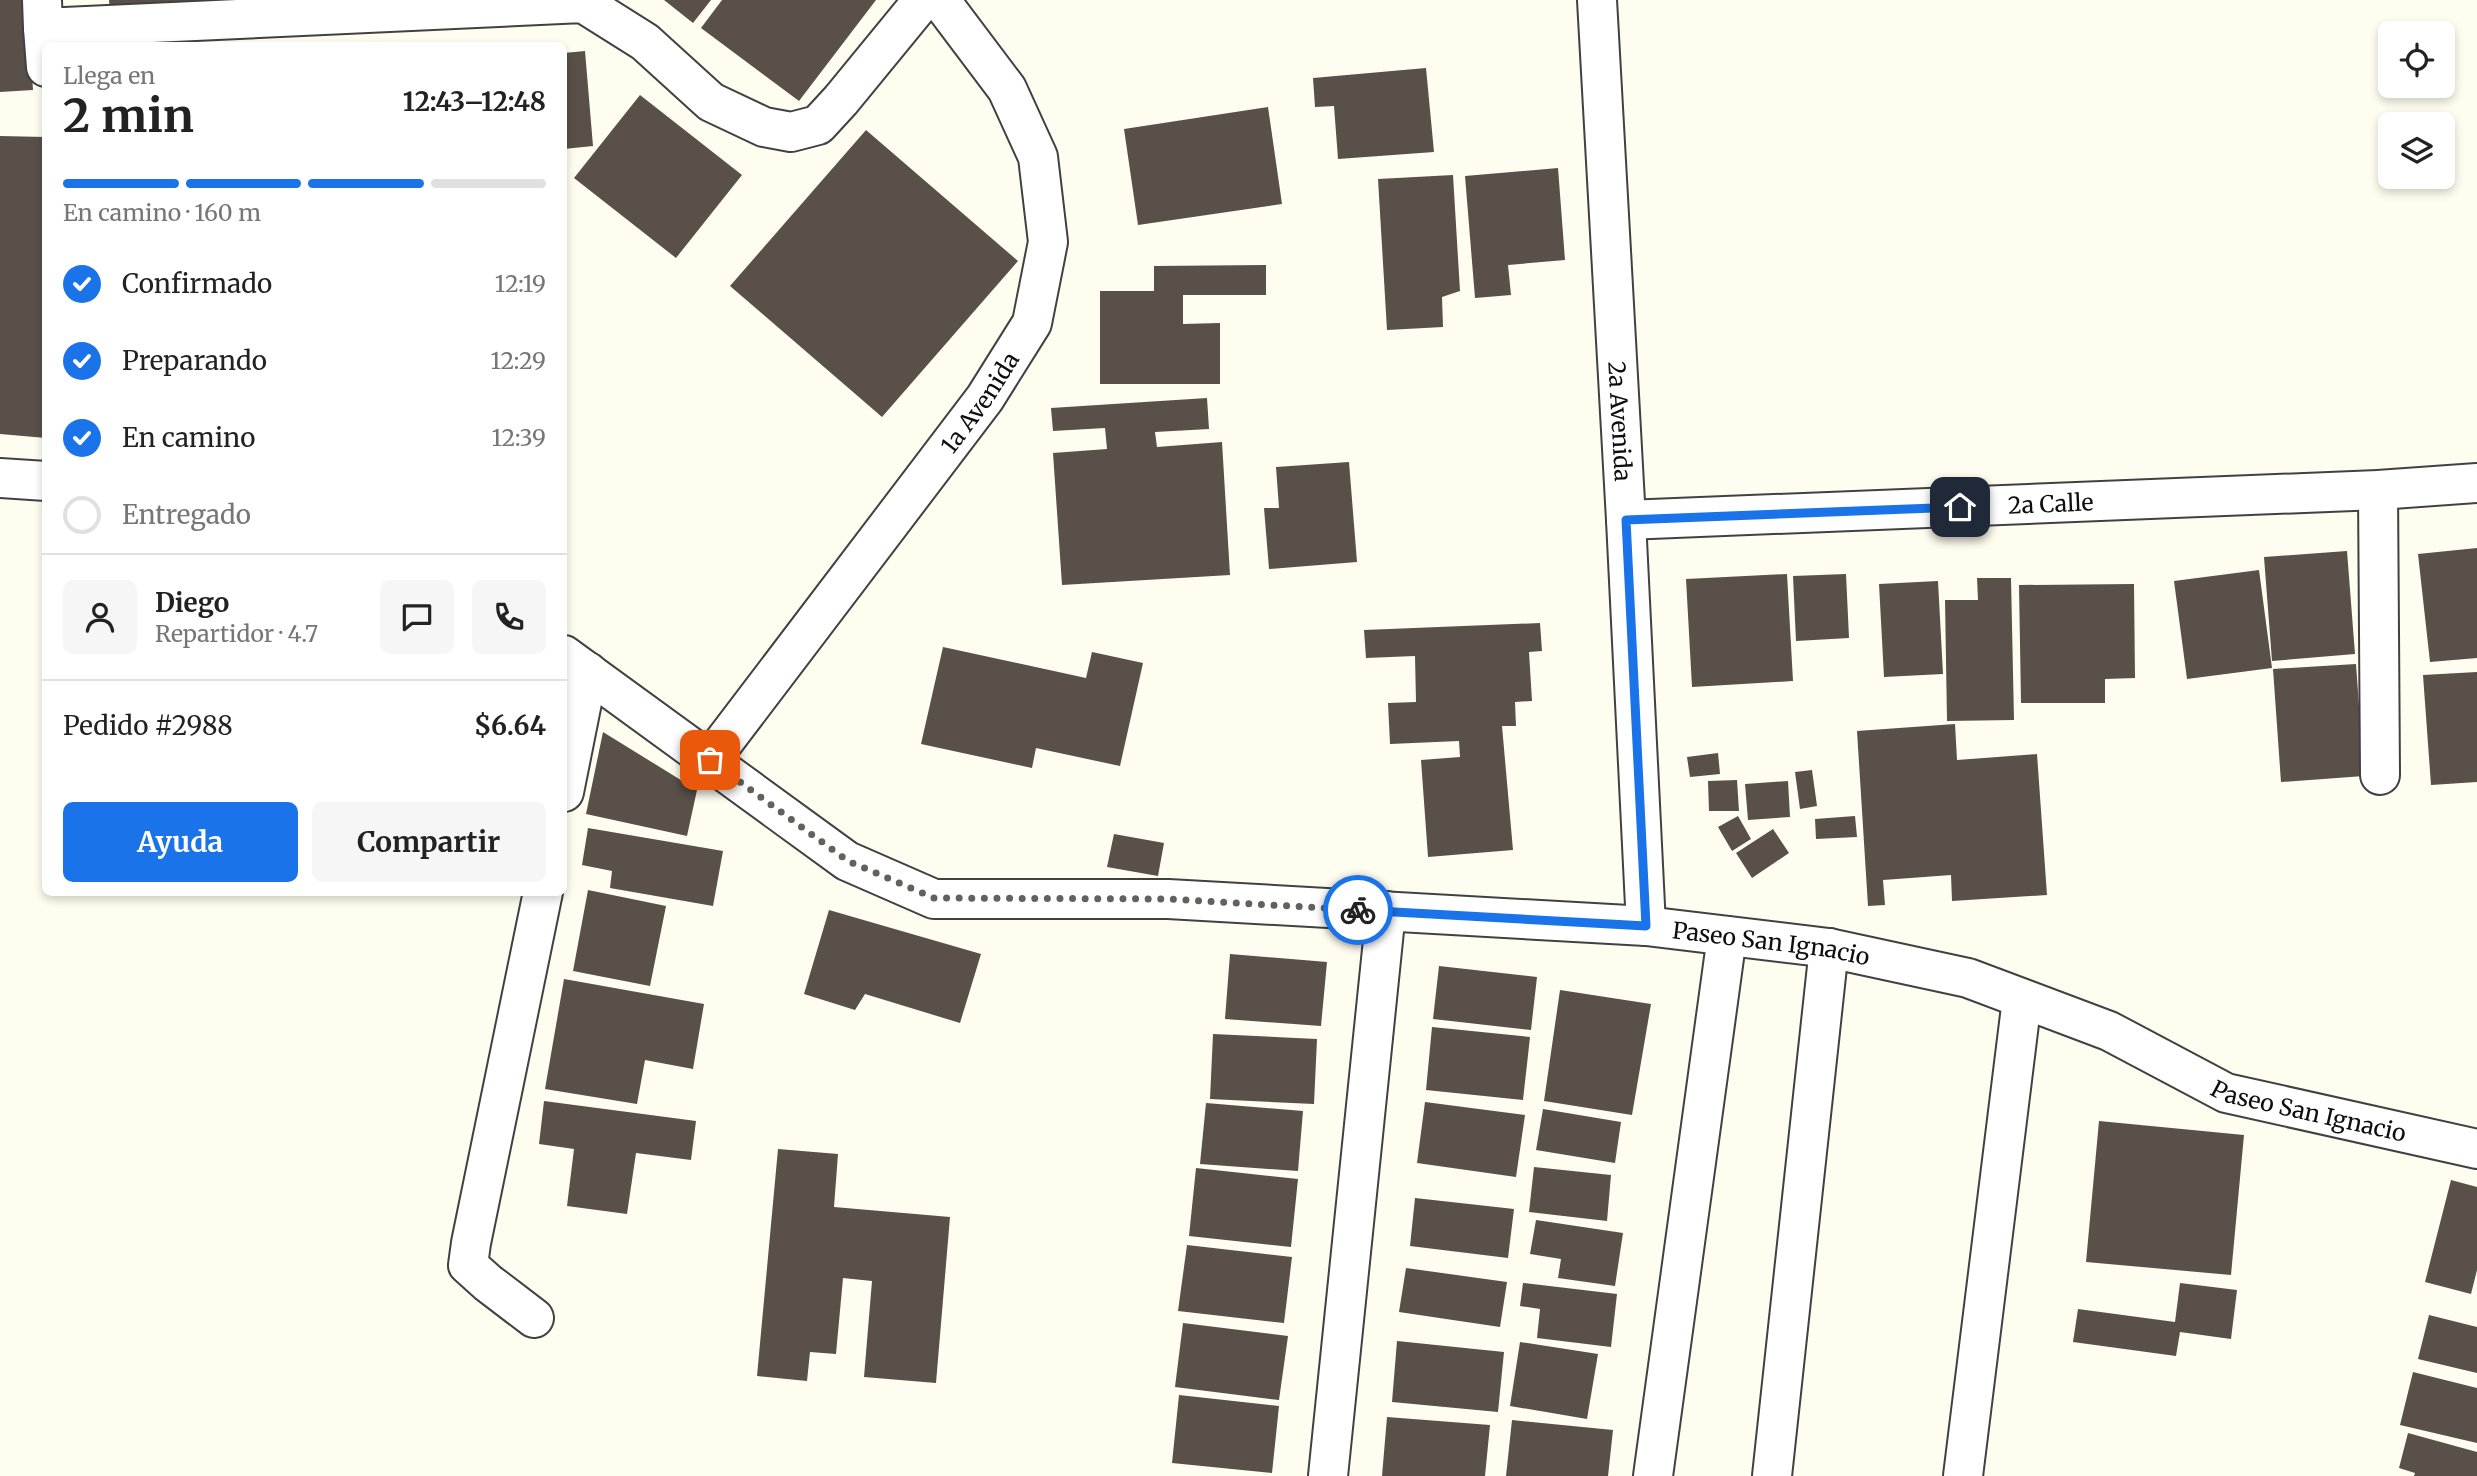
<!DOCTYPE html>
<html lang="es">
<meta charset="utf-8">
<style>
body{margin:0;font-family:Merriweather,serif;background:#f6f6f6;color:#222;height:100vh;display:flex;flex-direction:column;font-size:26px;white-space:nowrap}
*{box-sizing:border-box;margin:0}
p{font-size:23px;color:#767676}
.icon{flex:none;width:38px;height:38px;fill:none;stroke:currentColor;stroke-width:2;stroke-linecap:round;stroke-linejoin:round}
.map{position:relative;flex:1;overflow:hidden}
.panel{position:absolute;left:42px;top:42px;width:525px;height:854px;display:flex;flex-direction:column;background:#fff;border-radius:10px;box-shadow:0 4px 10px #0003}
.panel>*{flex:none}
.tools{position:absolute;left:2378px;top:21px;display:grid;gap:14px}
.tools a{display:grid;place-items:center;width:77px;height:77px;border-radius:10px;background:#fff;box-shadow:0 4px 10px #0003;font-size:35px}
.pin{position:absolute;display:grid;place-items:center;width:60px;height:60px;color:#fff;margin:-30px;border-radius:14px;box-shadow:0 4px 10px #0006}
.courier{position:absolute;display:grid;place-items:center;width:70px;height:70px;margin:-35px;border:5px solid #1a73e8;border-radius:50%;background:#fff;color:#222;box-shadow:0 2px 9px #0007}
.overview em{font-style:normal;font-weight:700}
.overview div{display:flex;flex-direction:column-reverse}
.overview{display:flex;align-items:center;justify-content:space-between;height:119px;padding:0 21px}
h1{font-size:46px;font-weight:700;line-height:52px}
.bar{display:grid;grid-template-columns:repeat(4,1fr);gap:10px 7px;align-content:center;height:84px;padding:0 21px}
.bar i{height:9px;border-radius:5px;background:#e0e0e0}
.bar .selected{background:#1a73e8}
.bar p{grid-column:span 4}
.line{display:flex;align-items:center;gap:18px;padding:0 21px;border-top:2px solid #e0e0e0}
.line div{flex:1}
.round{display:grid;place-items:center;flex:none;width:74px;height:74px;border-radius:10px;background:#f6f6f6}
ol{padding:0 21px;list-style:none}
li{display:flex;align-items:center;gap:21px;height:77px}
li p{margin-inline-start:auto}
li .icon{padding:7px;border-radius:50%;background:#1a73e8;color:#fff;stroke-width:4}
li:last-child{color:#767676}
li i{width:38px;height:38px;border:4px solid #e0e0e0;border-radius:50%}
.cta{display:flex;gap:14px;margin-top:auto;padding:14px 21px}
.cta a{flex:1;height:80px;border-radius:10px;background:#1a73e8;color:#fff;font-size:28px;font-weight:700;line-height:80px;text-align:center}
.cta a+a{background:#f6f6f6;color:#222}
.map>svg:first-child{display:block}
.building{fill:#585049}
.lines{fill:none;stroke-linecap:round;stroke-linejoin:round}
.minor-casing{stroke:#414141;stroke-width:42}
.minor{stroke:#fff;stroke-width:38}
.done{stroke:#62625d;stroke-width:7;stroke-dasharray:0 12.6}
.route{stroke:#1a73e8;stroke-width:9}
.labels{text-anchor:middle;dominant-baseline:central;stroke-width:7;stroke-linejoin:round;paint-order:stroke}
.street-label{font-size:23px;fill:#0e0e0e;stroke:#fff}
</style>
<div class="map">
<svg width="2477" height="1476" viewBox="0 0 2477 1476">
<rect width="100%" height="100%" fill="#fffdef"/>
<path class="building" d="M0,0H27L33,90L0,92Z
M109,0H231L232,6L110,14Z
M664,0H711L693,23Z
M722,0H876L799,101L701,28Z
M585,51L593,146L564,149V53Z
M1426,68L1434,152L1338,159L1334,106L1315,107L1313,78Z
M640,95L742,175L676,258L574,178Z
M1268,107L1282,204L1138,225L1124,129Z
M866,130L1018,261L882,417L730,286Z
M0,136L46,137V438L0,434Z
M1558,168L1565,260L1508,265L1511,295L1475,298L1465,176Z
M1453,175L1460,291L1442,297L1443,327L1387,330L1378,179Z
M1266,265V295H1183V324L1220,323V384H1100V291H1154V266Z
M1207,398L1209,429L1155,432L1157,447L1222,442L1230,575L1062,585L1053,453L1107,449L1105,428L1053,431L1051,408Z
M1349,462L1357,562L1269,569L1264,508H1279L1276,467Z
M2477,548V658L2430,662L2418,554Z
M2347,551L2355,654L2272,661L2264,557Z
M2259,570L2272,668L2187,679L2174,581Z
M1787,574L1793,681L1692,687L1686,579Z
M1846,574L1849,638L1796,641L1793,576Z
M1977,578H2011L2014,720L1947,721L1945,600H1978Z
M1938,581L1943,674L1884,677L1879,584Z
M2134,584L2135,678L2105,679V703H2021L2019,585Z
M1540,623L1542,651L1529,652L1532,701L1515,702L1516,726H1502L1513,850L1428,857L1421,760L1460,757L1459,741L1390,744L1388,703L1416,702L1415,656L1366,658L1364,630Z
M943,647L1086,678L1092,652L1143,663L1120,766L1036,748L1032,768L921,744Z
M2356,664L2364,776L2281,782L2273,669Z
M2477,672V782L2431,785L2423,675Z
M1955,724L1957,760L2037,754L2047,895L1952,901L1951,875L1883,880L1885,905L1868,906L1857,731Z
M603,732L697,790L687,836L586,814Z
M1718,753L1720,774L1690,777L1687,757Z
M1812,770L1817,806L1800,809L1795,772Z
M1737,780L1739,811H1709L1708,781Z
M1788,781L1790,817L1748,820L1745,784Z
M1738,816L1751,839L1732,851L1718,827Z
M1855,816L1857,837L1816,839L1815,819Z
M588,828L723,851L713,906L610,888L612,871L582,865Z
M1773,829L1789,853L1752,878L1736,853Z
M1114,834L1164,843L1158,876L1107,867Z
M588,890L666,906L650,986L573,971Z
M829,910L981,954L960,1023L865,994L855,1010L804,994Z
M1230,954L1327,962L1321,1026L1225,1019Z
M1439,966L1537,977L1531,1030L1433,1019Z
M564,979L704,1004L693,1069L645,1060L637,1104L545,1089Z
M1560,990L1651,1004L1632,1115L1544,1101Z
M1432,1027L1530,1037L1523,1100L1426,1090Z
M1213,1034L1317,1039L1314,1104L1210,1099Z
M544,1101L696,1121L691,1160L636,1153L627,1214L567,1206L574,1149L539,1144Z
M1425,1102L1525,1115L1516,1177L1417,1163Z
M1206,1103L1303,1111L1298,1171L1200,1164Z
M1543,1109L1621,1122L1615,1163L1536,1150Z
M2099,1121L2244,1135L2231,1275L2086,1262Z
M778,1149L838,1154L834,1207L950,1217L936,1383L864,1377L872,1281L843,1278L836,1354L810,1352L807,1381L757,1376Z
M1534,1167L1611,1175L1607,1221L1529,1212Z
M1196,1168L1298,1179L1291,1247L1189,1236Z
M2451,1180L2477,1187V1270L2471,1294L2425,1282Z
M1415,1198L1514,1209L1508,1258L1410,1246Z
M1536,1220L1623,1233L1615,1286L1558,1278L1561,1259L1530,1254Z
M1187,1245L1292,1257L1284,1323L1178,1311Z
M1406,1268L1507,1282L1500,1327L1399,1312Z
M1523,1283L1617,1294L1611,1347L1537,1338L1540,1309L1520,1306Z
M2180,1283L2237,1290L2231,1339L2180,1332L2176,1356L2073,1342L2078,1309L2175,1322Z
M2429,1315L2477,1327V1373L2418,1359Z
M1183,1323L1288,1336L1279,1400L1175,1387Z
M1397,1341L1504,1352L1498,1412L1392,1402Z
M1520,1342L1598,1354L1587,1419L1510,1406Z
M2413,1372L2477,1388V1443L2400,1425Z
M1179,1395L1279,1406L1272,1473L1172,1463Z
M1387,1417L1490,1425L1485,1476H1382Z
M1512,1420L1613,1430L1608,1476H1506Z
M2408,1433L2477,1452V1476H2414L2415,1473L2399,1468Z"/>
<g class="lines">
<g class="minor-casing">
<g id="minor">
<path d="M42,0L43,28L583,3L645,42L711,102L764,127L791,132L818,125L841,100L923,0"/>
<path id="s1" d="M1597,0L1626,520L1646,926"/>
<path d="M43,28L46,67"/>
<path d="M0,478L46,481"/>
<path d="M2378,490L2380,775"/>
<path id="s2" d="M1626,520L2378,490L2477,483"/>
<path id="s3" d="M564,655L847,861L934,899H1168L1646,926L1829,948L1968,978L2109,1031L2226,1093L2477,1149"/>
<path id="s4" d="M710,760L985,398L1032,323L1048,242L1038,157L1007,89L940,0"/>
<path d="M564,792L588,672"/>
<path d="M534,1318L488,1283L468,1265L471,1243L543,892"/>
<path d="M1328,1476L1386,911"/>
<path d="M1653,1476L1727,936"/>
<path d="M1772,1476L1829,948"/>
<path d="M1963,1476L2022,999"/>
</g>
</g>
<use href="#minor" class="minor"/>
</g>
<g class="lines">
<path class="done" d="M710,760L848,861L934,898L1168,899L1358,910"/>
<path class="route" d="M1358,910L1646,926L1626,520L1960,507"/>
</g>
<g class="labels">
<g class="street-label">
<text stroke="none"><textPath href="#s4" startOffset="448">1a Avenida</textPath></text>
<text stroke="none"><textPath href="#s1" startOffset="422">2a Avenida</textPath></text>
<text stroke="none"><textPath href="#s2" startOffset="425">2a Calle</textPath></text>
<text stroke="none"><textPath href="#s3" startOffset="1284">Paseo San Ignacio</textPath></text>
<text stroke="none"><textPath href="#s3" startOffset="1852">Paseo San Ignacio</textPath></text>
</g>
</g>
</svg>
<div class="tools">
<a><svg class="icon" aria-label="locate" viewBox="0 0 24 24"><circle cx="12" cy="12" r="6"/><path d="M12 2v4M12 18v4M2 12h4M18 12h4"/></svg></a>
<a><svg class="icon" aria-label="layers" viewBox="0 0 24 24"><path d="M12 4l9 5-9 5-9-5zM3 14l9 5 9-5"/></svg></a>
</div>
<div class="pin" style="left:710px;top:760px;background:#ea580c"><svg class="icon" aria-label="bag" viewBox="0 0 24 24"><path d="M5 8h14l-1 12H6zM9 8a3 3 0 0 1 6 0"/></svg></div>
<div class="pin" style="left:1960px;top:507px;background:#1f2937"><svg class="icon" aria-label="home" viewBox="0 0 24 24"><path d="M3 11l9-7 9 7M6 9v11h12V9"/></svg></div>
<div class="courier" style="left:1358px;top:910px"><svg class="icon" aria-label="bike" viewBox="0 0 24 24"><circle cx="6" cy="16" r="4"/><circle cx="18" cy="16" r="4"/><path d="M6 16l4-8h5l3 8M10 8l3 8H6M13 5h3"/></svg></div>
<section class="panel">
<div class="overview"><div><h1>2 min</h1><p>Llega en</p></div><em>12:43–12:48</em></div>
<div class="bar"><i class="selected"></i><i class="selected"></i><i class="selected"></i><i></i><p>En camino · 160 m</p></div>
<ol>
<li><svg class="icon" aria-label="check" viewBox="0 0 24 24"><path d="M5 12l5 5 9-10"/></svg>Confirmado<p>12:19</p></li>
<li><svg class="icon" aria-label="check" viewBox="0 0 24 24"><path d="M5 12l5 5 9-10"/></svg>Preparando<p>12:29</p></li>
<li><svg class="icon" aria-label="check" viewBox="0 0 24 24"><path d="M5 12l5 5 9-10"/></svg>En camino<p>12:39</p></li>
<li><i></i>Entregado</li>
</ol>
<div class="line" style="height:126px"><a class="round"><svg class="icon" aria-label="person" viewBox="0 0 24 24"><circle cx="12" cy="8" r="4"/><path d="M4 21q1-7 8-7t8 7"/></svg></a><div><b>Diego</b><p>Repartidor · 4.7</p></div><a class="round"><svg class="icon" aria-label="chat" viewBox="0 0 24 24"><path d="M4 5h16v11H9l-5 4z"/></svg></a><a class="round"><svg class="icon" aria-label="phone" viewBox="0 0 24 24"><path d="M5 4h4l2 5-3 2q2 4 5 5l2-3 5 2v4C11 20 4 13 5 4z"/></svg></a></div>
<div class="line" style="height:91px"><div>Pedido #2988</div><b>$6.64</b></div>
<div class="cta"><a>Ayuda</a><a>Compartir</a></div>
</section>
</div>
